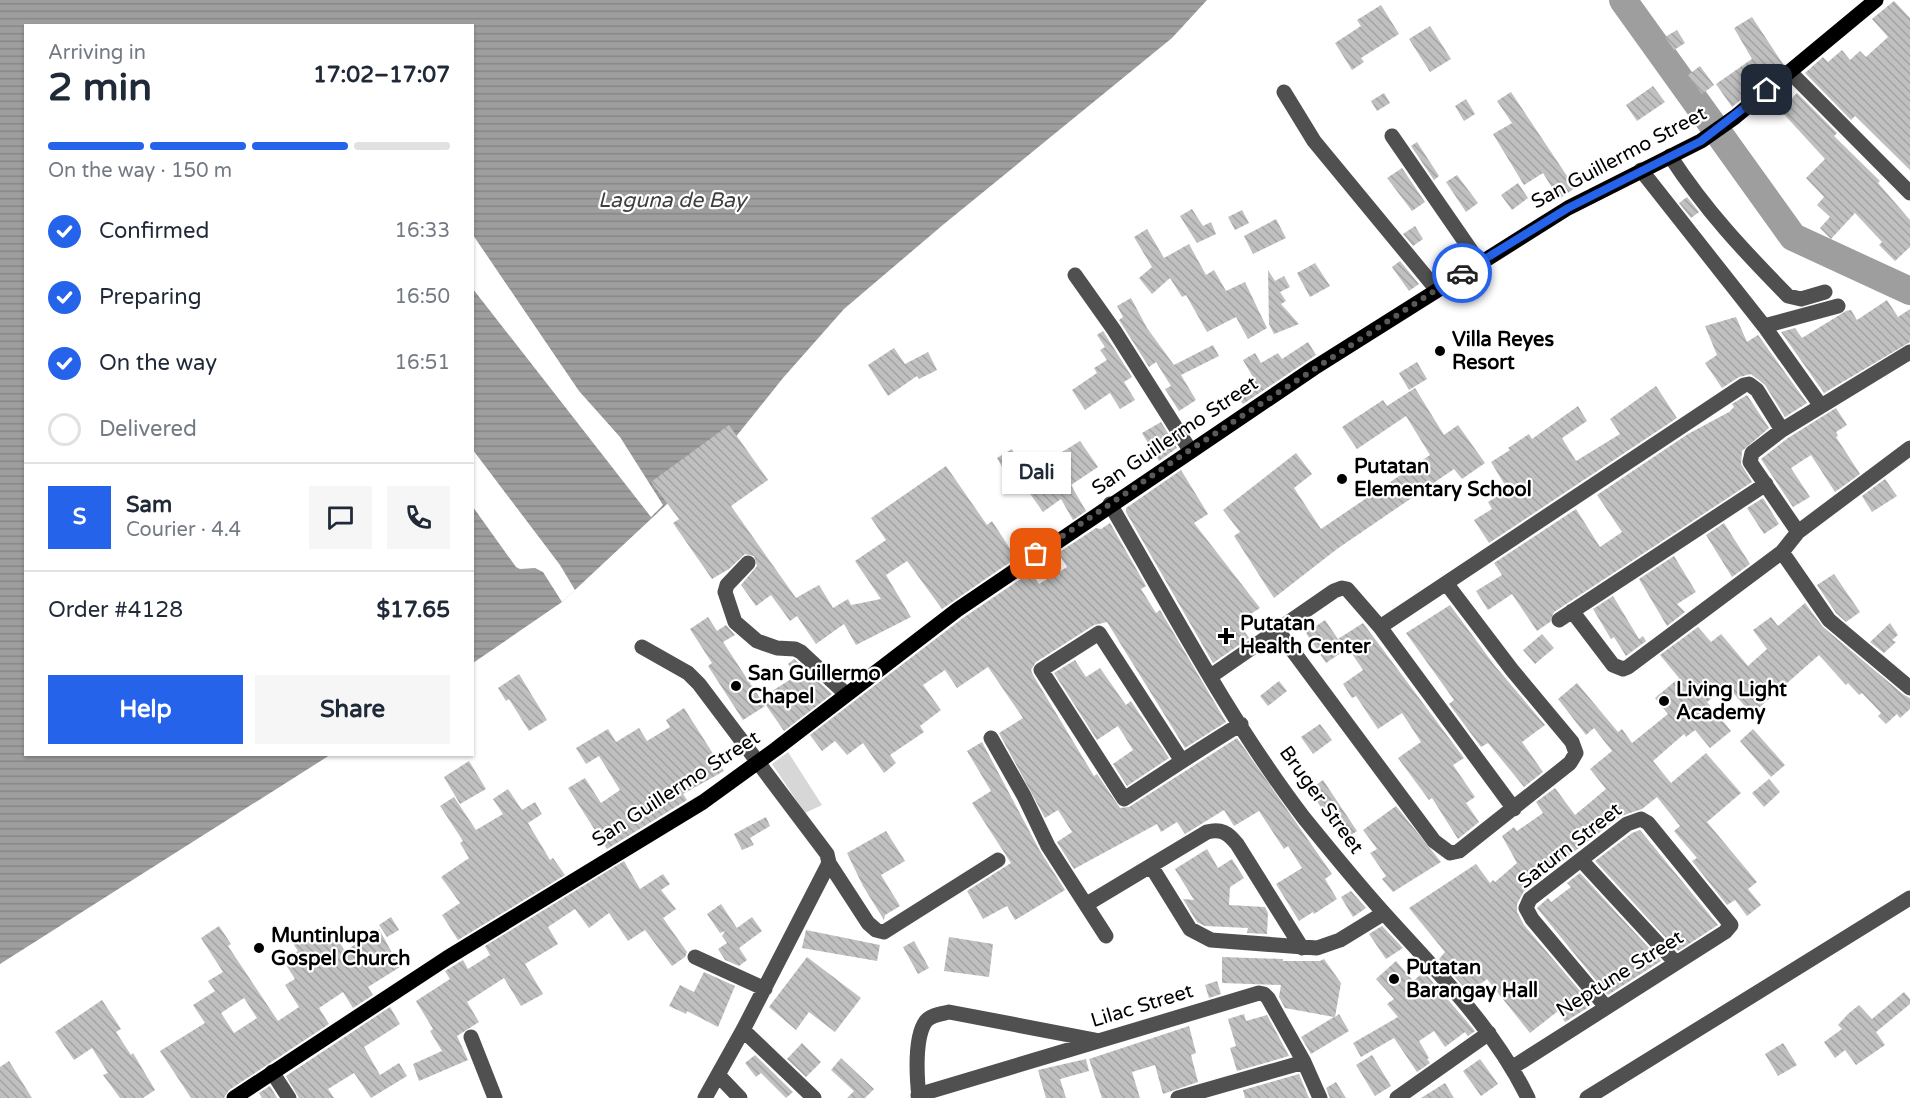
<!DOCTYPE html>
<meta charset="utf-8">
<style>
body{margin:0;font-family:"Varela Round",sans-serif;background:#f6f6f7;color:#1f2937;height:100vh;display:flex;flex-direction:column;font-size:22px;white-space:nowrap}
*{box-sizing:border-box;margin:0}
p{font-size:20px;color:#747a83}
.icon{flex:none;width:33px;height:33px;fill:none;stroke:currentColor;stroke-width:2;stroke-linecap:round;stroke-linejoin:round}
.map{position:relative;flex:1;overflow:hidden}
.panel{position:absolute;left:24px;top:24px;width:450px;height:732px;display:flex;flex-direction:column;background:#fff;border-radius:0px;box-shadow:0 2px 4px #0004}
.panel>*{flex:none}
.pin{position:absolute;display:grid;place-items:center;width:51px;height:51px;color:#fff;margin:-26px;border-radius:12px;box-shadow:0 3px 9px #0006}
.courier{position:absolute;display:grid;place-items:center;width:60px;height:60px;margin:-30px;border:4px solid #2563eb;border-radius:50%;background:#fff;color:#222;box-shadow:0 2px 8px #0007}
.bubble{position:absolute;height:42px;border-radius:0px;background:#fff;box-shadow:0 2px 4px #0004;font-size:20px;font-weight:700;line-height:42px;text-align:center}
.headline em{font-style:normal;font-weight:700}
.headline div{display:flex;flex-direction:column-reverse}
.headline{display:flex;align-items:center;justify-content:space-between;height:102px;padding:0 24px}
h1{font-size:39px;font-weight:700;line-height:45px}
.bar{display:grid;grid-template-columns:repeat(4,1fr);gap:9px 6px;align-content:center;height:72px;padding:0 24px}
.bar i{height:8px;border-radius:4px;background:#e0e1e3}
.bar .selected{background:#2563eb}
.bar p{grid-column:span 4}
.line{display:flex;align-items:center;gap:15px;padding:0 24px;border-top:2px solid #e0e1e3}
.line div{flex:1}
.round{display:grid;place-items:center;flex:none;width:63px;height:63px;border-radius:0px;background:#f6f6f7}
ol{padding:0 24px;list-style:none}
li{display:flex;align-items:center;gap:18px;height:66px}
li p{margin-inline-start:auto}
li .icon{padding:6px;border-radius:50%;background:#2563eb;color:#fff;stroke-width:4}
li:last-child{color:#747a83}
li i{width:33px;height:33px;border:3px solid #e0e1e3;border-radius:50%}
.action{display:flex;gap:12px;margin-top:auto;padding:12px 24px}
.action a{flex:1;height:69px;border-radius:0px;background:#2563eb;color:#fff;font-size:24px;font-weight:700;line-height:69px;text-align:center}
.action a+a{background:#f6f6f7;color:#1f2937}
.map>svg:first-child{display:block}
.garden{fill:#d7d7d7}
.water{fill:url(#water-rules)}
.pier{fill:#fff}
.lines{fill:none;stroke-linecap:round;stroke-linejoin:round}
.river{stroke:#9e9e9e;stroke-width:28}
.building{fill:url(#building-back-hatch);fill-rule:evenodd}
.minor{stroke:#505050;stroke-width:15}
.major{stroke:#000;stroke-width:15}
.done{stroke:#595959;stroke-width:6;stroke-dasharray:0 10.8}
.route{stroke:#2563eb;stroke-width:8}
.poi-dot{fill:#000;stroke:#fff;stroke-width:2}
.labels{text-anchor:middle;dominant-baseline:central;stroke-width:4.5;stroke-linejoin:round;paint-order:stroke}
.street-label{font-size:20px;fill:#000;stroke:#fff}
.poi-label{font-size:20px;font-weight:bold;fill:#000;stroke:#fff;text-anchor:start}
.water-label{font-size:21px;font-style:italic;fill:#3f3f3f;stroke:#fff}
</style>
<div class="map">
<svg width="1910" height="1098" viewBox="0 0 1910 1098">
<defs>
<pattern id="water-rules" width="6" height="5" patternUnits="userSpaceOnUse" patternTransform="scale(1.5)"><rect width="6" height="5" fill="#9e9e9e"/><path d="M0 2.5h6" fill="none" stroke="#868686"/></pattern>
<pattern id="building-back-hatch" width="6" height="6" patternUnits="userSpaceOnUse" patternTransform="scale(1.5)"><rect width="6" height="6" fill="#c0c0c0"/><path d="M-1 5l2 2M0 0l6 6M5-1l2 2" fill="none" stroke="#a3a3a3"/></pattern>
</defs>
<rect width="100%" height="100%" fill="#fff"/>
<path class="garden" d="M788,752L822,805L805,813L772,764Z"/>
<path class="water" d="M0,0H1207L1172,38L944,224L844,309L783,378L726,449L562,602L473,663L472,26H26V754L330,755L0,964Z"/>
<path class="pier" d="M473,235L579,391L620,437L663,505L651,517L473,289Z
M473,450L560,565L575,590L562,602L543,572L535,568L520,569L516,567L473,507Z"/>
<g class="lines">
<path class="river" d="M1623,0L1793,237L1910,291"/>
</g>
<path class="building" d="M1894,1L1910,18V170L1855,116L1851,120L1805,73L1823,57L1828,62L1842,50L1850,60L1860,51L1866,57L1888,37L1872,19Z
M1381,5L1399,34L1361,58L1364,62L1352,70L1335,43L1361,26L1357,20Z
M1752,17L1783,64L1732,107L1716,84L1752,59L1734,28Z
M1430,26L1451,59L1430,72L1409,39Z
M1677,30L1685,43L1674,50L1665,37Z
M1700,66L1714,85L1702,94L1688,75Z
M1653,86L1665,102L1637,121L1626,105Z
M1511,92L1575,188L1559,199L1543,173L1524,185L1493,134L1512,123L1497,101Z
M1384,93L1390,103L1377,111L1371,101Z
M1797,93L1837,133L1834,136L1880,181L1878,183L1910,220V247L1895,261L1879,245L1882,242L1855,213L1831,239L1820,228L1830,217L1817,205L1824,197L1806,178L1825,159L1780,110Z
M1466,99L1475,114L1464,121L1455,106Z
M1417,142L1439,176L1434,180L1411,146Z
M1402,168L1425,202L1412,211L1387,178Z
M1457,175L1478,203L1466,212L1446,182Z
M1518,183L1528,198L1512,210L1501,195Z
M1687,197L1699,212L1691,218L1679,203Z
M1192,209L1203,226L1211,222L1216,234L1197,243L1180,216Z
M1242,210L1249,223L1235,230L1228,217Z
M1276,219L1286,238L1253,254L1244,236Z
M1415,226L1423,239L1413,246L1403,234Z
M1147,229L1164,258L1189,244L1206,275L1214,270L1226,291L1245,282L1267,328L1248,339L1236,317L1207,332L1186,295L1182,297L1170,278L1152,294L1139,278L1152,267L1134,237Z
M1400,261L1419,284L1409,291L1392,267Z
M1315,263L1330,286L1310,297L1297,273Z
M1268,270L1275,281L1284,276L1290,287L1280,292L1286,301L1281,304L1299,324L1274,334L1269,324Z
M1131,298L1147,328L1174,365L1213,345L1219,356L1181,375L1196,400L1179,411L1165,389L1171,386L1156,362L1149,367L1119,320L1123,317L1117,306Z
M1887,300L1898,317L1910,309V342L1824,393L1781,332L1795,328L1802,338L1846,311L1851,310L1857,320Z
M1736,317L1747,342L1758,335L1807,403L1785,417L1765,385L1751,374L1739,377L1722,388L1705,363L1717,355L1705,326Z
M1103,331L1132,377L1124,382L1135,400L1120,409L1110,393L1085,410L1072,390L1097,373L1094,368L1107,360L1100,350L1105,347L1097,335Z
M1308,342L1316,355L1243,404L1233,391L1253,377L1243,360L1255,353L1261,363L1278,353L1282,359Z
M894,348L905,364L928,352L937,370L919,379L917,376L888,396L868,365Z
M1417,362L1427,379L1409,390L1399,373Z
M1656,386L1677,418L1489,543L1474,520L1492,509L1488,502L1508,490L1491,462L1510,450L1508,448L1529,434L1532,439L1578,406L1587,421L1562,438L1576,461L1620,434L1610,419Z
M1415,388L1444,435L1458,425L1485,463L1462,479L1454,469L1337,549L1274,598L1234,536L1240,532L1223,510L1296,453L1312,474L1294,488L1321,529L1430,455L1406,416L1357,449L1342,427L1383,400L1387,406Z
M1747,395L1769,428L1742,451L1741,464L1752,482L1554,612L1550,622L1537,631L1512,594L1488,610L1476,591L1502,575L1494,563L1576,509L1600,547L1622,532L1597,495L1688,434L1729,412L1734,407L1732,404Z
M1836,408L1847,425L1836,432L1838,436L1836,437L1860,474L1835,492L1811,455L1791,468L1810,497L1793,507L1761,459L1788,438Z
M1161,422L1177,448L1159,461L1142,433Z
M729,425L768,480L731,506L796,598L819,585L833,608L848,599L851,605L881,599L855,561L886,540L871,518L946,466L987,525L992,521L1016,558L942,609L907,561L886,575L911,617L856,645L844,624L816,644L797,616L790,621L771,595L756,606L741,585L757,566L754,556L745,554L729,569L712,579L673,523L679,519L651,482Z
M1080,441L1098,467L1071,485L1086,511L1073,520L1061,499L1043,512L1021,481L1013,486L997,458L1012,449L1026,474Z
M1181,470L1208,514L1194,523L1260,608L1238,622L1249,638L1213,663L1126,512V508Z
M1885,479L1897,496L1872,512L1862,496Z
M1763,498L1779,524L1764,534L1747,508Z
M1110,523L1146,586L1141,589L1156,613L1160,610L1226,722L1185,748L1107,622L1094,625L1036,662L1031,670L1033,675L1094,776L1097,774L1120,808L1129,807L1237,738L1332,874L1325,879L1337,899L1314,914L1313,912L1299,921L1276,884L1302,868L1288,846L1284,849L1259,811L1234,826L1224,810L1185,834L1177,822L1161,832L1157,824L1074,869L1057,842L1072,832L1058,810L1045,818L999,733L1023,718L988,667L957,688L945,670L923,685L941,710L920,726L924,732L890,755L896,763L884,773L863,743L847,755L835,741L822,751L810,735L963,618L1031,572L1039,584L1067,567L1058,553L1096,528L1101,529Z
M1724,523L1750,564L1732,577L1706,535Z
M1674,556L1696,592L1677,604L1685,612L1667,626L1639,579Z
M1834,574L1860,612L1846,622L1836,613L1817,585Z
M1613,596L1639,639L1643,636L1646,641L1626,656L1614,637L1611,639L1593,609Z
M1805,603L1823,627L1904,695L1910,698V709L1900,718L1897,714L1886,724L1878,716L1881,713L1862,693L1859,695L1848,683L1846,685L1819,655L1752,714L1727,686L1707,702L1731,731L1710,748L1695,730L1686,737L1684,734L1653,761L1671,783L1706,753L1741,793L1707,822L1757,882L1748,889L1761,905L1747,916L1735,900L1727,905L1692,861L1697,858L1674,831L1680,826L1657,797L1642,809L1621,816L1554,867L1524,891L1517,904V912L1524,925L1592,1005L1565,1022L1558,1011L1530,1033L1487,979L1469,993L1439,959L1445,952L1409,908L1476,864L1490,883L1493,880L1495,882L1517,863L1502,836L1514,827L1517,831L1543,813L1536,802L1555,788L1575,815L1606,789L1590,769L1612,751L1594,728L1586,735L1558,699L1577,683L1618,732L1622,729L1632,743L1668,714L1655,698L1679,678L1660,655L1698,627L1711,642L1721,634L1748,666L1767,649L1753,630L1771,617L1778,626Z
M1450,605L1495,666L1545,725L1522,742L1543,772L1524,787L1488,743L1481,747L1449,704L1454,700L1406,633Z
M708,617L717,631L726,625L735,635L723,642L765,706L743,720L708,666L712,663L690,629Z
M1325,620L1338,639L1363,623L1464,758L1453,765L1475,797L1466,803L1479,822L1458,839L1432,798L1429,800L1398,758L1421,742L1402,713L1378,729L1356,696L1352,698L1343,684L1363,670L1348,648L1326,663L1306,633Z
M1890,623L1898,635L1892,640L1896,642L1884,653L1870,642Z
M1542,634L1554,648L1535,664L1523,650Z
M794,659L832,694L784,731L761,698L796,676L788,664Z
M1075,660L1086,677L1100,668L1126,705L1131,701L1169,758L1127,786L1113,764L1133,750L1118,726L1097,740L1054,673Z
M519,674L547,720L529,731L509,699L506,701L498,688Z
M1279,681L1287,691L1268,706L1260,696Z
M684,708L724,771L683,794L687,800L607,849L568,788L585,778L601,803L620,790L599,756L586,764L576,748L608,729L616,742L639,728L647,741L670,727L666,720Z
M1320,724L1332,740L1313,754L1301,737Z
M1753,729L1785,765L1771,777L1740,741Z
M982,742L1040,851L1065,890L1015,920L1007,906L983,919L967,891L1011,863L972,803L991,791L967,751Z
M469,761L486,789L460,804L444,777Z
M1769,779L1780,792L1764,807L1752,793Z
M1323,780L1357,831L1344,840L1309,790Z
M508,789L522,810L535,802L542,814L528,823L550,860L553,858L565,875L458,940L442,915L460,903L441,877L469,858L460,843L463,841L440,806L454,797L476,830L503,814L493,799Z
M1396,806L1441,862L1393,892L1382,879L1386,876L1370,853L1377,849L1363,830Z
M766,817L770,826L750,838L754,845L742,850L734,834Z
M1640,830L1718,925L1678,951L1595,861L1632,833Z
M886,831L905,861L881,875L900,906L885,915L884,920L863,886L847,853Z
M1207,849L1218,868L1232,859L1244,878L1230,887L1229,905L1265,907L1268,913L1267,934L1247,933L1248,928L1205,926L1197,922L1183,899L1194,900L1175,869Z
M624,861L640,889L663,874L670,884L661,890L676,909L663,918L687,952L685,957L672,966L645,930L628,941L609,913L589,928L575,909L548,927L558,944L525,964L543,994L521,1006L504,978L467,1002L479,1022L457,1036L468,1060L419,1081L413,1064L442,1051L430,1031L433,1029L416,1001L450,979L445,971L463,960L468,969L490,955L485,946Z
M1580,873L1661,961L1608,995L1537,908L1548,898L1551,902L1571,887L1567,883Z
M1351,891L1366,908L1353,917L1341,897Z
M721,904L737,928L752,917L762,931L739,948L747,960L739,966L725,960L718,949L727,943L722,936L725,931L720,933L707,914Z
M391,917L399,930L387,937L379,925Z
M219,926L231,944L228,946L278,1021L299,1007L285,985L295,979L283,960L298,951L292,942L307,932L312,940L330,928L345,951L379,929L400,967L368,987L373,995L353,1008L343,992L319,1008L329,1024L229,1090L224,1098H191L160,1051L205,1023L193,1005L215,991L208,981L223,972L201,938ZM244,998L257,1018L234,1033L221,1013Z
M1382,926L1403,948L1386,959L1369,934Z
M806,930L880,945L877,961L802,948Z
M949,937L993,944L989,977L944,971Z
M914,941L929,968L918,974L903,947Z
M807,957L861,998L835,1032L809,1012L796,1030L769,1007Z
M1222,957L1283,959V961H1320L1324,959L1341,983L1335,1017L1339,1014L1349,1031L1311,1054L1301,1037L1334,1017L1285,1008L1279,997L1281,985L1222,983Z
M1396,961L1413,981L1424,972L1475,1031L1468,1036L1465,1032L1445,1047L1434,1031L1419,1041L1429,1058L1427,1059L1430,1063L1417,1072L1394,1038L1361,1057L1353,1043L1398,1017L1387,1004L1394,999L1376,979Z
M704,972L735,986L718,1027L687,1011L686,1014L669,1006L680,985L694,992Z
M1217,981L1221,994L1209,998L1205,985Z
M1904,992L1910,999V1004L1876,1032L1885,1045L1856,1065L1845,1050L1835,1058L1824,1042L1842,1029L1838,1025L1848,1014L1859,1005L1872,1019Z
M102,1000L121,1029L116,1032L131,1055L133,1053L155,1090L143,1098H120L103,1075L108,1073L92,1048L74,1060L55,1032Z
M390,1007L400,1024L364,1047L380,1075L399,1063L407,1076L371,1098L354,1073L328,1089L334,1098H299L286,1076Z
M1244,1014L1246,1021L1267,1015L1289,1056L1237,1071L1230,1048L1236,1046L1228,1019Z
M1189,1026L1196,1053L1191,1055L1198,1082L1163,1094L1155,1065L1132,1072L1140,1098H1102L1089,1059Z
M802,1043L821,1062L806,1077L787,1059Z
M1783,1043L1797,1065L1778,1076L1765,1054Z
M755,1055L793,1092L786,1098L761,1073L756,1077L745,1063Z
M1372,1055L1391,1086L1375,1096L1356,1065Z
M841,1058L874,1089L865,1098H847L854,1091L831,1070Z
M1086,1059L1089,1071L1060,1079L1066,1098H1046L1038,1070Z
M1480,1059L1498,1084L1481,1096L1463,1071Z
M9,1061L32,1098H0V1067Z
M1299,1074L1309,1098H1245L1243,1090Z
M1336,1082L1346,1098H1330L1326,1088Z
M1445,1083L1454,1098H1421Z
M270,1086L277,1098H262L259,1093Z"/>
<g class="lines">
<path class="minor" d="M1790,72L1910,193
M1284,92L1314,141L1437,290
M1392,136L1479,262
M1670,156C1706,211 1743,250 1788,296L1801,299L1825,292
M1641,170L1764,326L1821,406
M1075,275L1114,330L1190,450
M1764,326L1838,306
M1110,504C1172,610 1230,721 1304,818C1330,850 1356,882 1383,912C1436,971 1493,1026 1528,1098
M1798,532L1750,462L1752,453L1782,430L1910,352
M1782,552L1829,620L1910,688
M748,563L727,585L725,592L735,622L757,641L777,648L795,649L801,652L846,694
M1572,611L1613,665L1623,669L1628,667L1782,552L1798,532L1910,448
M1559,620L1766,484
M1380,627L1744,385L1749,384L1757,390L1782,430
M1278,631L1434,841L1450,853L1459,851L1570,763L1576,753L1572,742L1512,670L1446,583
M642,647L688,673L699,684L827,854L829,863L743,1030L705,1098
M1211,676L1334,591L1342,588L1347,589L1380,627L1514,809
M991,738L1024,796L1048,846L1106,936
M1182,761L1099,633L1041,670L1124,799C1163,774 1201,748 1241,724
M1581,860L1676,963
M829,863L868,923L876,930L884,932L998,860
M1151,866L1190,929L1211,940L1317,948L1340,940L1384,913
M1087,904L1207,832C1221,828 1228,833 1237,844L1302,948
M695,957L765,989
M743,1030L814,1098
M471,1037L495,1098
M1513,1067L1725,932L1731,925L1648,823L1641,819L1627,824L1530,899L1526,908L1532,919L1606,1007
M272,1072L289,1098
M719,1076L740,1098
M918,1095L1259,993L1264,994L1268,998L1304,1062L1320,1098
M919,1098C917,1079 914,1037 926,1021C931,1015 941,1014 949,1012L1095,1040
M1178,1098L1304,1062
M1397,1098L1489,1033
M1587,1098L1910,898"/>
<path class="major" d="M234,1098L447,958L703,802L776,749L957,610L1314,368L1568,208L1701,141L1735,117L1876,0"/>
</g>
<g class="lines">
<path class="done" d="M1036,554L1190,450L1462,273"/>
<path class="route" d="M1462,273L1568,208L1701,141L1767,90"/>
</g>
<g class="poi-dot">
<circle cx="1440" cy="351" r="6"/>
<circle cx="1342" cy="479" r="6"/>
<path d="M1223 627h6v6h6v6h-6v6h-6v-6h-6v-6h6z"/>
<circle cx="736" cy="686" r="6"/>
<circle cx="1664" cy="701" r="6"/>
<circle cx="259" cy="948" r="6"/>
<circle cx="1394" cy="979" r="6"/>
</g>
<g class="labels">
<g class="street-label">
<text transform="translate(1619 158) rotate(-28)">San Guillermo Street</text>
<text transform="translate(1175 436) rotate(-34)">San Guillermo Street</text>
<text transform="translate(676 789) rotate(-33)">San Guillermo Street</text>
<text transform="translate(1321 800) rotate(54)">Bruger Street</text>
<text transform="translate(1570 846) rotate(-38)">Saturn Street</text>
<text transform="translate(1620 974) rotate(-32)">Neptune Street</text>
<text transform="translate(1142 1006) rotate(-17)">Lilac Street</text>
</g>
<g class="poi-label">
<text x="1452" y="340">Villa Reyes<tspan x="1452" dy="23">Resort</tspan></text>
<text x="1354" y="467">Putatan<tspan x="1354" dy="23">Elementary School</tspan></text>
<text x="1240" y="624">Putatan<tspan x="1240" dy="23">Health Center</tspan></text>
<text x="748" y="674">San Guillermo<tspan x="748" dy="23">Chapel</tspan></text>
<text x="1676" y="690">Living Light<tspan x="1676" dy="23">Academy</tspan></text>
<text x="271" y="936">Muntinlupa<tspan x="271" dy="23">Gospel Church</tspan></text>
<text x="1406" y="968">Putatan<tspan x="1406" dy="23">Barangay Hall</tspan></text>
</g>
<g class="water-label">
<text x="672" y="200">Laguna de Bay</text>
</g>
</g>
</svg>
<div class="pin" style="left:1036px;top:554px;background:#ea580c"><svg class="icon" aria-label="bag" viewBox="0 0 24 24"><path d="M5 8h14l-1 12H6zM9 8a3 3 0 0 1 6 0"/></svg></div>
<div class="pin" style="left:1767px;top:90px;background:#1f2937"><svg class="icon" aria-label="home" viewBox="0 0 24 24"><path d="M3 11l9-7 9 7M6 9v11h12V9"/></svg></div>
<div class="courier" style="left:1462px;top:273px"><svg class="icon" aria-label="car" viewBox="0 0 24 24"><path d="M5 17H2v-5l4-1 3-4h7l3 4 3 1v5h-3M9 17h6M6 11h13"/><circle cx="7" cy="17" r="2"/><circle cx="17" cy="17" r="2"/></svg></div>
<div class="bubble" style="left:1002px;top:452px;width:69px">Dali</div>
<section class="panel">
<div class="headline"><div><h1>2 min</h1><p>Arriving in</p></div><em>17:02–17:07</em></div>
<div class="bar"><i class="selected"></i><i class="selected"></i><i class="selected"></i><i></i><p>On the way · 150 m</p></div>
<ol>
<li><svg class="icon" aria-label="check" viewBox="0 0 24 24"><path d="M5 12l5 5 9-10"/></svg>Confirmed<p>16:33</p></li>
<li><svg class="icon" aria-label="check" viewBox="0 0 24 24"><path d="M5 12l5 5 9-10"/></svg>Preparing<p>16:50</p></li>
<li><svg class="icon" aria-label="check" viewBox="0 0 24 24"><path d="M5 12l5 5 9-10"/></svg>On the way<p>16:51</p></li>
<li><i></i>Delivered</li>
</ol>
<div class="line" style="height:108px"><b class="round" style="background:#2563eb;color:#fff">S</b><div><b>Sam</b><p>Courier · 4.4</p></div><a class="round"><svg class="icon" aria-label="chat" viewBox="0 0 24 24"><path d="M4 5h16v11H9l-5 4z"/></svg></a><a class="round"><svg class="icon" aria-label="phone" viewBox="0 0 24 24"><path d="M5 4h4l2 5-3 2q2 4 5 5l2-3 5 2v4C11 20 4 13 5 4z"/></svg></a></div>
<div class="line" style="height:78px"><div>Order #4128</div><b>$17.65</b></div>
<div class="action"><a>Help</a><a>Share</a></div>
</section>
</div>
